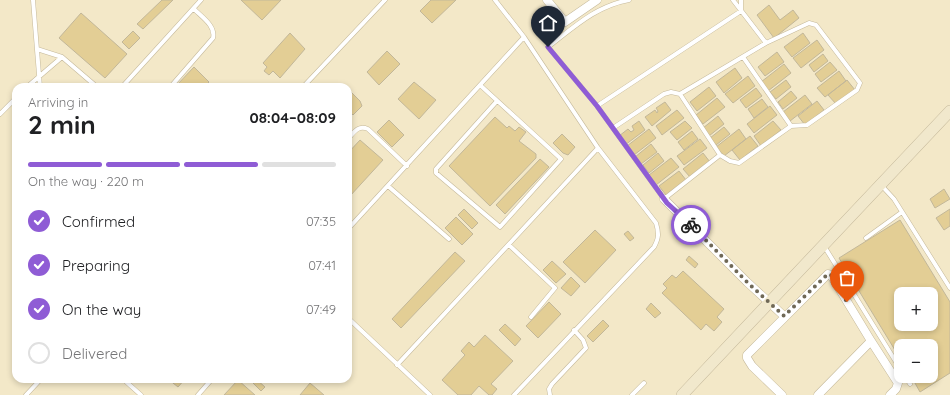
<!DOCTYPE html>
<meta charset="utf-8">
<style>
body{margin:0;font-family:Quicksand,sans-serif;background:#f6f6f6;color:#202124;height:100vh;display:flex;flex-direction:column;font-size:15px;white-space:nowrap}
*{box-sizing:border-box;margin:0}
p{font-size:13px;color:#757577}
.icon{flex:none;width:22px;height:22px;fill:none;stroke:currentColor;stroke-width:2;stroke-linecap:round;stroke-linejoin:round}
.map{position:relative;flex:1;overflow:hidden}
.details{position:absolute;left:12px;top:83px;width:340px;height:300px;display:flex;flex-direction:column;background:#fff;border-radius:12px;box-shadow:0 2px 6px #0003}
.details>*{flex:none}
.tools{position:absolute;left:894px;top:287px;display:grid;gap:8px}
.tools a{display:grid;place-items:center;width:44px;height:44px;border-radius:8px;background:#fff;box-shadow:0 2px 6px #0003;font-size:20px}
.pin{position:absolute;display:grid;place-items:center;width:34px;height:34px;color:#fff;margin:-41px -17px;border-radius:50% 50% 50% 0;rotate:-45deg;box-shadow:0 0 4px #0007}
.pin .icon{rotate:45deg}
.courier{position:absolute;display:grid;place-items:center;width:40px;height:40px;margin:-20px;border:3px solid #8f5cd5;border-radius:50%;background:#fff;color:#222;box-shadow:0 1px 5px #0007}
.headline em{font-style:normal;font-weight:800}
.headline div{display:flex;flex-direction:column-reverse}
.headline{display:flex;align-items:center;justify-content:space-between;height:68px;padding:0 16px}
h1{font-size:26px;font-weight:800;line-height:30px}
.bar{display:grid;grid-template-columns:repeat(4,1fr);gap:6px 4px;align-content:center;height:48px;padding:0 16px}
.bar i{height:5px;border-radius:3px;background:#e0e0e0}
.bar .active{background:#8f5cd5}
.bar p{grid-column:span 4}
ol{padding:0 16px;list-style:none}
li{display:flex;align-items:center;gap:12px;height:44px}
li p{margin-inline-start:auto}
li .icon{padding:4px;border-radius:50%;background:#8f5cd5;color:#fff;stroke-width:4}
li:last-child{color:#757577}
li i{width:22px;height:22px;border:2px solid #e0e0e0;border-radius:50%}
.map>svg:first-child{display:block}
.building{fill:#e3ce95;stroke:#c2b799;fill-rule:evenodd}
.lines{fill:none;stroke-linecap:round;stroke-linejoin:round}
.lane-casing{stroke:#c5b99b;stroke-width:5}
.street-casing{stroke:#c5b99b;stroke-width:9}
.secondary-casing{stroke:#c5b99b;stroke-width:12}
.lane{stroke:#fff;stroke-width:4}
.street{stroke:#fff;stroke-width:8}
.secondary{stroke:#f1e8cc;stroke-width:11}
.done{stroke:#6f6856;stroke-width:4;stroke-dasharray:0 7.2}
.route{stroke:#8f5cd5;stroke-width:5}
</style>
<div class="map">
<svg width="950" height="395" viewBox="0 0 950 395">
<rect width="100%" height="100%" fill="#f3e8c8"/>
<path class="building" d="M162,0H173L143,29L137,24Z
M241,0H281L262,20Z
M431,0H456L432,23L420,11Z
M769,5L780,20L793,10L799,18L774,38L757,15Z
M81,13L127,54L105,78L59,38Z
M133,31L140,38L129,49L122,42Z
M290,33L305,49L280,78L273,71L269,75L264,71L267,67L263,63Z
M803,33L810,43L792,57L784,47Z
M817,40L824,50L801,68L793,58Z
M387,51L400,64L379,85L367,72Z
M777,52L784,62L765,76L758,67Z
M823,54L828,61L814,72L809,65Z
M830,62L837,70L821,82L815,74Z
M784,64L791,73L768,91L761,82Z
M194,67L209,82L204,87H175Z
M735,68L742,78L724,93L716,82Z
M839,71L846,81L825,97L817,88Z
M748,76L755,86L733,103L725,94Z
M786,80L791,87L776,99L770,92Z
M847,80L855,90L836,104L828,95Z
M414,82L436,100L419,119L398,99Z
M709,87L716,96L697,111L690,102Z
M756,88L762,96L746,108L740,100Z
M348,89L360,101L362,106L353,115L348,110Z
M791,91L797,98L783,109L778,102Z
M805,95L812,104L790,121L783,112Z
M717,98L725,107L703,124L696,115Z
M762,99L768,107L754,118L748,109Z
M817,101L824,110L805,125L798,116Z
M665,102L671,110L652,126L645,117L655,110L657,113L658,111L656,108Z
M770,106L777,115L754,133L747,124Z
M677,110L684,118L662,135L656,126Z
M718,116L724,124L709,136L703,128Z
M495,117L507,128L509,126L515,131L519,127L526,132L519,141L536,154V158L490,206L449,166Z
M389,120L404,135L392,147L377,132Z
M639,121L645,130L625,145L619,136L628,129L631,132L634,130L632,126Z
M685,121L692,128L677,140L670,132Z
M773,121L781,130L761,146L754,136Z
M724,127L730,134L716,145L710,138Z
M649,129L656,138L634,155L627,146Z
M739,129L746,139L724,156L716,147Z
M692,131L698,139L684,150L678,142Z
M562,134L575,147L568,155L563,153L553,143Z
M750,136L758,146L740,160L732,150Z
M700,139L707,148L684,165L677,156Z
M360,140L383,160L350,196L348,195V153Z
M651,144L657,152L641,164L635,157Z
M658,153L664,161L649,173L643,165Z
M703,153L710,162L690,177L683,169Z
M671,158L679,167L656,185L649,175Z
M540,159L549,167L505,214L496,205Z
M679,171L686,180L666,195L659,186Z
M944,189L950,199L935,208L930,199Z
M464,209L478,223L472,229L458,215Z
M950,209V226L944,230L936,218Z
M456,217L473,234L462,245L445,228Z
M900,220L950,302V373L920,392L911,376H931V346H901V360L839,258ZM901,294H931V324H901Z
M595,230L616,250L585,283L563,262Z
M628,231L634,238L630,241L624,234Z
M455,252L465,261L401,328L392,319Z
M689,256L698,264L695,268L686,260Z
M552,261L566,274L556,283L543,270Z
M683,271L724,309L717,317L722,322L714,331L706,324L701,330L662,293L667,288L663,284L672,275L676,278Z
M571,277L580,286L571,296L561,288Z
M549,302L561,314L538,338L526,326Z
M651,303L661,313L655,318L646,309Z
M603,320L609,326L593,342L587,336Z
M505,324L521,339L515,346L499,330Z
M485,335L513,361L491,384L497,389L492,395H489L479,386L471,395H458L442,380L465,355L461,351L469,342L474,347Z
M168,379H185L178,387Z
M256,379L265,387L261,391L253,383Z
M238,380L255,395H224Z
M310,383L324,395H300Z"/>
<g class="lines">
<g class="lane-casing">
<path id="lane" d="M33,0L40,87
M495,0L524,37L598,148L656,223C659,233 659,238 654,247L514,395
M629,0C596,6 574,27 548,47L597,106L741,11V0
M733,0L766,43
M37,49L62,57L97,87
M743,57L791,126
M173,84L213,38C216,26 202,17 194,9
M480,85L561,159L500,227L436,173V169L497,101
M27,87L62,57
M122,87L201,0
M303,87L385,0
M597,106L664,199L720,155L730,161L739,163L791,126L807,125L857,90L860,83L816,25L809,23L766,43L680,94
M0,114L16,98
M613,128L664,94L671,92L680,94L720,155
M348,139C354,132 358,125 368,129L407,166
M881,185L894,199L950,288
M388,186L449,239
M348,229L524,37
M866,238L902,212
M509,245L555,288L531,317
M824,246L901,370
M348,318L430,395
M397,365L598,148
M905,376L910,384
M123,379L141,395
M26,395L41,379
M198,395L212,379
M550,395L549,389L552,384L586,348L583,340L574,330
M632,395L644,383"/>
</g>
<g class="street-casing">
<path id="street" d="M547,0L565,22L597,0
M664,199L747,282L784,316
M871,341L898,383L896,389L890,395
M782,395L752,366L747,358V355L828,274L831,275L871,341L818,395"/>
</g>
<g class="secondary-casing">
<path id="secondary" d="M682,395L950,111"/>
</g>
<use href="#lane" class="lane"/>
<use href="#street" class="street"/>
<use href="#secondary" class="secondary"/>
</g>
<g class="lines">
<path class="done" d="M691,225L747,282L784,316L828,274L831,275L847,302"/>
<path class="route" d="M548,47L597,106L667,203L691,225"/>
</g>
</svg>
<div class="tools">
<a>+</a>
<a>−</a>
</div>
<div class="pin" style="left:847px;top:302px;background:#ea580c"><svg class="icon" aria-label="bag" viewBox="0 0 24 24"><path d="M5 8h14l-1 12H6zM9 8a3 3 0 0 1 6 0"/></svg></div>
<div class="pin" style="left:548px;top:47px;background:#1f2937"><svg class="icon" aria-label="home" viewBox="0 0 24 24"><path d="M3 11l9-7 9 7M6 9v11h12V9"/></svg></div>
<div class="courier" style="left:691px;top:225px"><svg class="icon" aria-label="bike" viewBox="0 0 24 24"><circle cx="6" cy="16" r="4"/><circle cx="18" cy="16" r="4"/><path d="M6 16l4-8h5l3 8M10 8l3 8H6M13 5h3"/></svg></div>
<section class="details">
<div class="headline"><div><h1>2 min</h1><p>Arriving in</p></div><em>08:04–08:09</em></div>
<div class="bar"><i class="active"></i><i class="active"></i><i class="active"></i><i></i><p>On the way · 220 m</p></div>
<ol>
<li><svg class="icon" aria-label="check" viewBox="0 0 24 24"><path d="M5 12l5 5 9-10"/></svg>Confirmed<p>07:35</p></li>
<li><svg class="icon" aria-label="check" viewBox="0 0 24 24"><path d="M5 12l5 5 9-10"/></svg>Preparing<p>07:41</p></li>
<li><svg class="icon" aria-label="check" viewBox="0 0 24 24"><path d="M5 12l5 5 9-10"/></svg>On the way<p>07:49</p></li>
<li><i></i>Delivered</li>
</ol>
</section>
</div>
